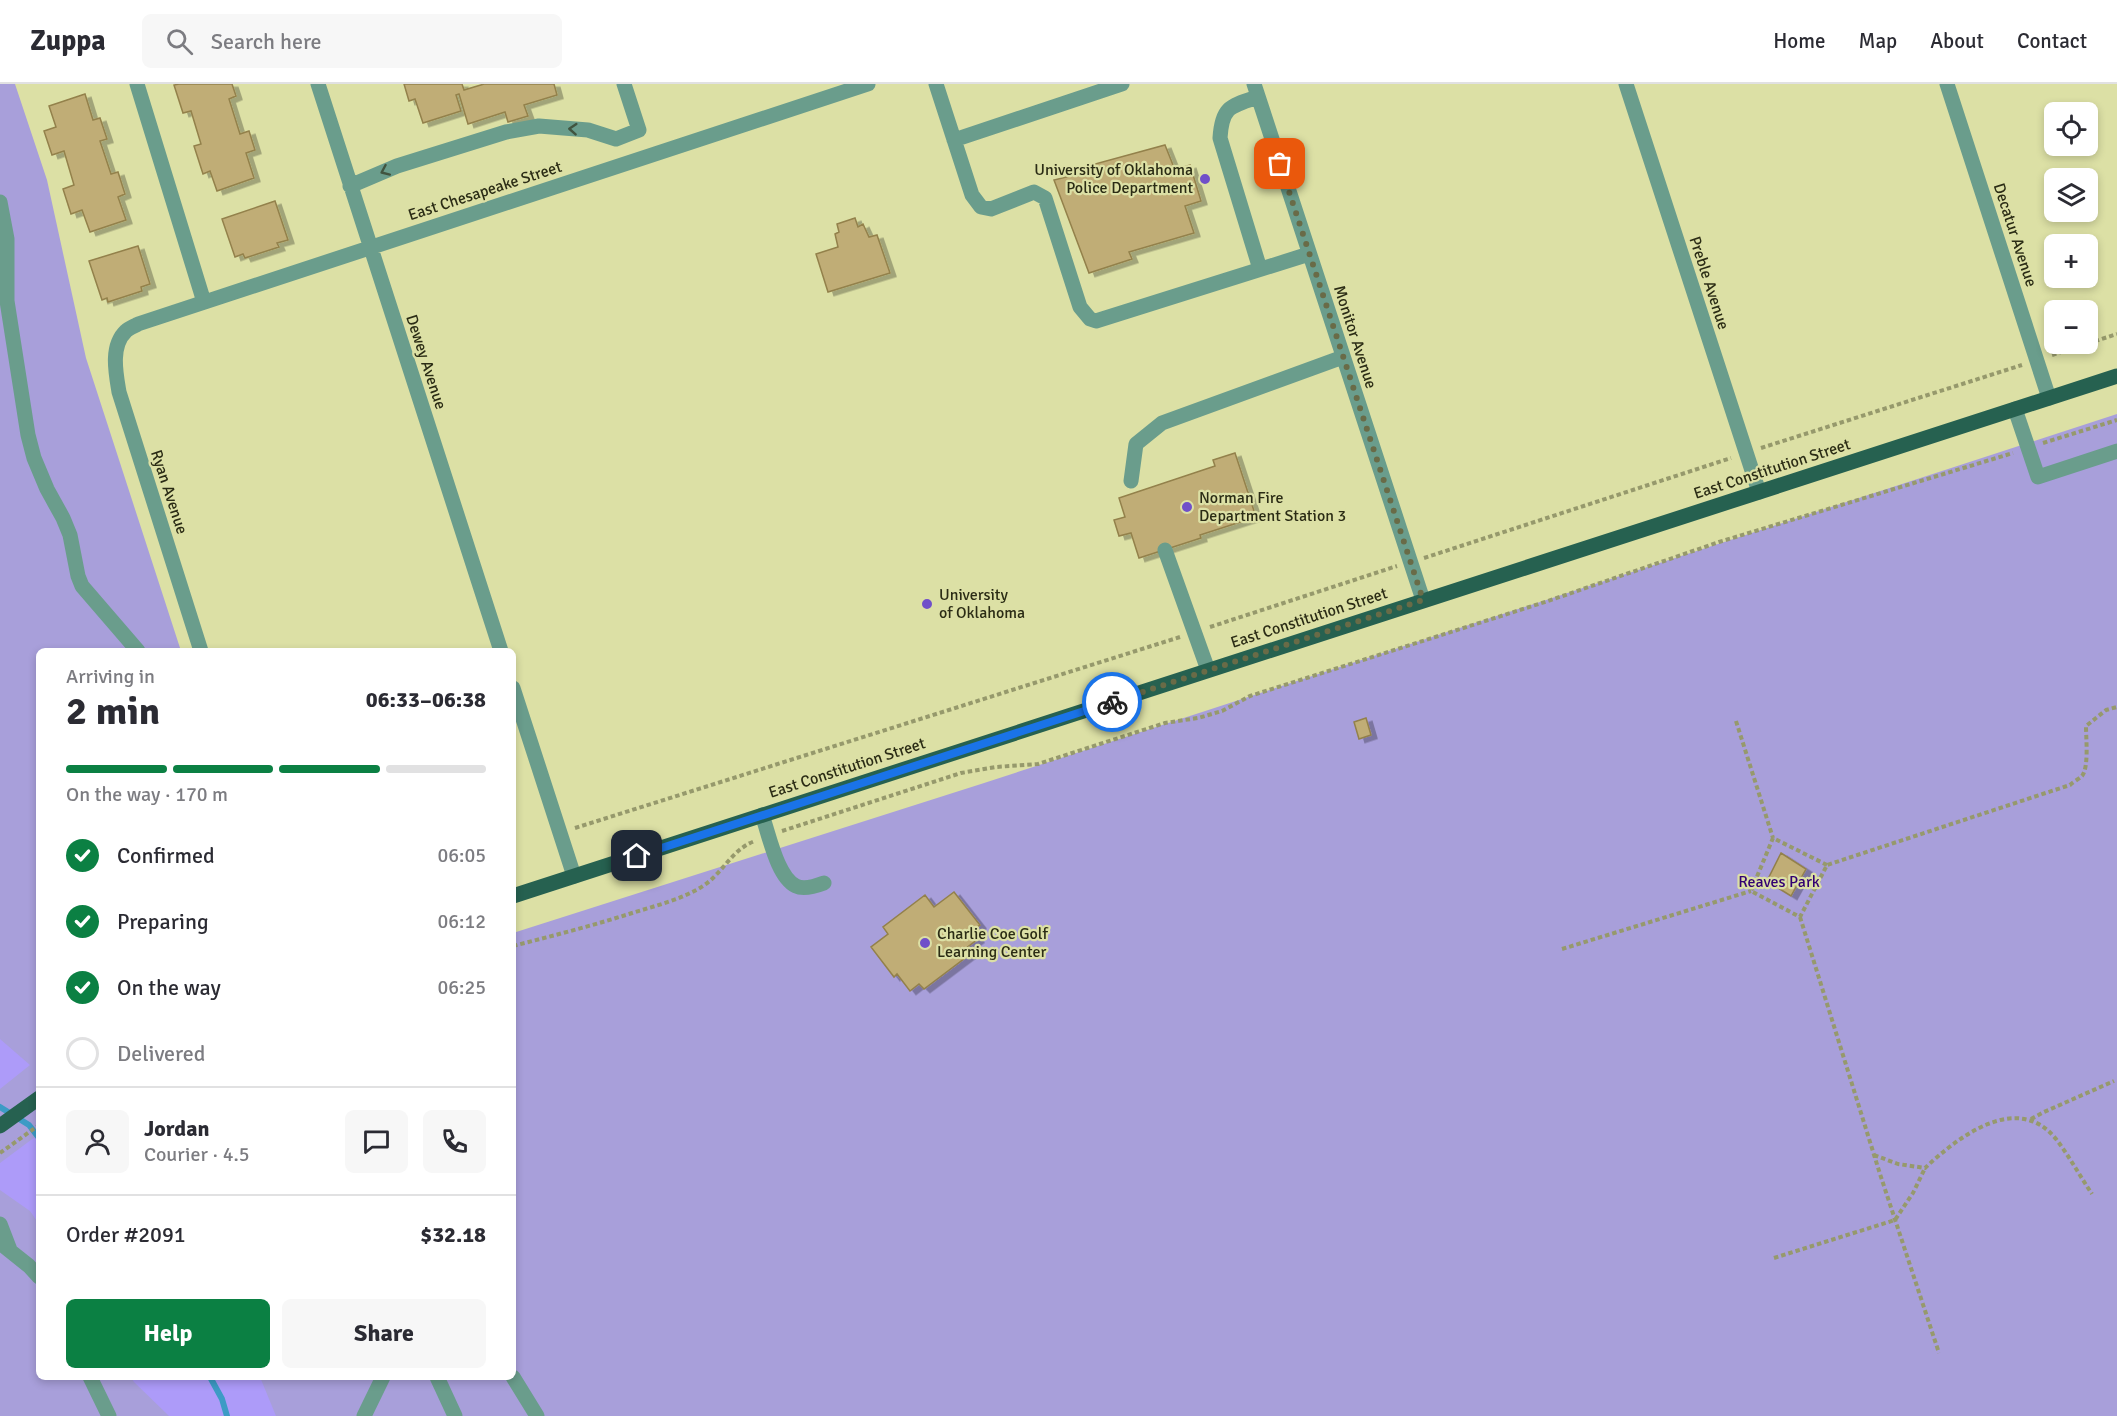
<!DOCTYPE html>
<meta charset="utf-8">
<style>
body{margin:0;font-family:Signika,sans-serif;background:#f7f7f7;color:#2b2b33;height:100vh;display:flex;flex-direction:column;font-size:22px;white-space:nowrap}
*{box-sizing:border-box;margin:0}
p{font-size:20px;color:#7c7c81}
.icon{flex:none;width:33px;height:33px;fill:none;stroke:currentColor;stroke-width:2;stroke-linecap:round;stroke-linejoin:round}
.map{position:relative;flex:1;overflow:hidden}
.details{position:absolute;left:36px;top:564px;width:480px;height:732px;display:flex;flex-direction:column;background:#fff;border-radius:9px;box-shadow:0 3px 9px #0003}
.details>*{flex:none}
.tools{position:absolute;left:2044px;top:18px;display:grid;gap:12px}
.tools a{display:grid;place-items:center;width:54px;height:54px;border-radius:9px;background:#fff;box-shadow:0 3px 9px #0003;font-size:30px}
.pin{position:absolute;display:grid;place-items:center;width:51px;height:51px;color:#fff;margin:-26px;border-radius:12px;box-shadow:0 3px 9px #0006}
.courier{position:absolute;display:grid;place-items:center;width:60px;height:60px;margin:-30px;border:4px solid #1a73e8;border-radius:50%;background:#fff;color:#222;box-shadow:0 2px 8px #0007}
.summary em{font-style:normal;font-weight:700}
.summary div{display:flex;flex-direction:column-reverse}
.summary{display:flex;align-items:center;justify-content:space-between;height:102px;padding:0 30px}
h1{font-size:39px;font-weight:700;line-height:45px}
.bar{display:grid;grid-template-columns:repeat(4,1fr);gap:9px 6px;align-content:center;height:72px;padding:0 30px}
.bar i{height:8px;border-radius:4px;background:#e1e1e2}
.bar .selected{background:#0b8043}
.bar p{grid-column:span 4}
.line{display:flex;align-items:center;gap:15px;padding:0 30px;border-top:2px solid #e1e1e2}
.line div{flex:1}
.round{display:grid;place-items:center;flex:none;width:63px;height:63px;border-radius:9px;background:#f7f7f7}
ol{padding:0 30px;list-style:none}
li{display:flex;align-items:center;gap:18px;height:66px}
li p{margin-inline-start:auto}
li .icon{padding:6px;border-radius:50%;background:#0b8043;color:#fff;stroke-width:4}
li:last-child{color:#7c7c81}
li i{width:33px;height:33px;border:3px solid #e1e1e2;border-radius:50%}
.button{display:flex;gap:12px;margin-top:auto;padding:12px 30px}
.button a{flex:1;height:69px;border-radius:9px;background:#0b8043;color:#fff;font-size:24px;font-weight:700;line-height:69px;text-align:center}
.button a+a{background:#f7f7f7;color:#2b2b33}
header{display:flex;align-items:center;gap:36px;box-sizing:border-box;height:84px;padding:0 30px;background:#fff;border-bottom:2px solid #e1e1e2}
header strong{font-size:28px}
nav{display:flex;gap:33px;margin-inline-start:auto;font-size:21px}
.search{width:420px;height:54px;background:#f7f7f7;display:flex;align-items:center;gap:15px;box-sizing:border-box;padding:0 21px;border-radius:9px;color:#7c7c81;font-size:22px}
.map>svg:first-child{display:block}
.green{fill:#a89fda}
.forest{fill:#ad9bf9}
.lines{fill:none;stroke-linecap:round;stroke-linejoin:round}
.stream{stroke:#3d9bc5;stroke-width:6}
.building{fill:#c0ad76;stroke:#93814b;stroke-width:1.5;filter:url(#shadow)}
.path{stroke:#96996c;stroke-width:4;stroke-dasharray:4.5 3;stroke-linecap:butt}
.minor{stroke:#6a9d8c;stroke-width:15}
.major{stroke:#266150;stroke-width:15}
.oneway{stroke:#41543f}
.done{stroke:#696b47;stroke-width:6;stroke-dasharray:0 10.8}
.route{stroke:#1a73e8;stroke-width:8}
.poi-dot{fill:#7050c9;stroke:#dce0a5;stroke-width:2}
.labels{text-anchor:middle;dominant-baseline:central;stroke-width:4.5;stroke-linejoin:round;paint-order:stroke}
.poi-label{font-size:16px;fill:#2b2c15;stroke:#dce0a5;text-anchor:start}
.street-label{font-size:16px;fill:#2b2c15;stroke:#dce0a5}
.park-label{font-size:16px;fill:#320072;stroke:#dce0a5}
</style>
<header>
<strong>Zuppa</strong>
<div class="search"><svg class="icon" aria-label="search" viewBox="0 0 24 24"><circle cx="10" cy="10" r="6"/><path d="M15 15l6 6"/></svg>Search here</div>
<nav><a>Home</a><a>Map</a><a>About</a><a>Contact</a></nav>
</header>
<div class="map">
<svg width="2117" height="1332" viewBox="0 0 2117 1332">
<defs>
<filter id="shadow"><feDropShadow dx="6" dy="3.5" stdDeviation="0" flood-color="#0004"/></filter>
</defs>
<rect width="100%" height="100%" fill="#dce0a5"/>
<path class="green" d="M0,0H15L47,96L86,274L181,567H39V1293H513V849L981,700L2117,330V1332H0Z"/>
<path class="forest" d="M0,955L30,981L0,1005Z
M39,1050V1140L30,1127L0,1106V1079Z
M131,1293H260L276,1332H169L134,1298Z"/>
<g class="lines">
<path class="stream" d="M0,1023L29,1041L39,1054
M210,1293L222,1315L227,1332"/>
</g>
<path class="building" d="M179,0H232L236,12L229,15L240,50L249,47L255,66L246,69L254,94L217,107L210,87L203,90L194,62L201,60L191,27L183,29L174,1Z
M404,0H462L464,6L484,0H554L557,11L524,21L528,32L508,38L505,28L468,40L459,10L456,11L461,27L423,39L415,15L409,17Z
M85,10L93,36L100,34L107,55L100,57L111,90L118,88L125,110L118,113L126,136L90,148L82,126L71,130L63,105L74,101L64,67L52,71L44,47L56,43L49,22Z
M1165,61L1175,86L1190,81L1201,117L1185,122L1194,149L1129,168L1132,175L1089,189L1054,96L1095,86V80Z
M275,117L288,156L277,159L279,163L245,174L243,170L235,173L222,135Z
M855,134L858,143L863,140L869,153L877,151L890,189L828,208L816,170L838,163L835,150L839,148L837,140Z
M138,162L150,200L141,203L142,207L108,218L107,214L102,216L89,177Z
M1235,369L1256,433L1200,451L1201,454L1139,474L1131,449L1119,452L1114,436L1125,433L1119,414L1215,382L1213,376Z
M1366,634L1371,651L1359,655L1354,638Z
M1781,769L1806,785L1791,812L1767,797Z
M954,808L980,841L972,847L978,855L965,865L969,871L924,905L919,900L910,907L897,890L894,893L871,863L888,850L883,843L925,811L934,823Z"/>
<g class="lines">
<path class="path" d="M2052,271L2117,250
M2043,359L2117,336
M1761,364L2022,281
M1424,474L1731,374
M1210,543L1397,482
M1736,637L1773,754
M575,744L1180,553
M782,747L961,689L996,683L1038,680L1165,639L1198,634L1222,627L1250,612L1548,517L1719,458L2013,369
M1827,781L1773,754L1751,807L1800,833L1827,781L2070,701C2073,698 2079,695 2082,692C2089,683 2086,655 2086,642L2106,626L2117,623
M1800,833L1880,1090L1939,1269
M513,862C552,852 591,842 629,830C654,822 681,816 703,802C723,789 732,765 755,757
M1562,865L1751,807
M2031,1035L2044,1028L2114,997
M0,1069L39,1041
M1874,1071L1898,1080L1925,1084C1958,1053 2017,1007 2056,1055C2069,1072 2080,1092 2092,1110
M1774,1174L1895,1136L1913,1109L1925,1084"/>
<path class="minor" d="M137,0L204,218
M318,0L501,567
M936,0L972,111L981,123L991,125L1034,108L1045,114L1080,223L1090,235L1096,237L1309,170
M1254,0L1423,516
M1626,0L1759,408
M1947,0L2049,314
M1258,13C1230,22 1222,23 1220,54L1260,185
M954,56L1122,0
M350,102L397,82L506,48L539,42L588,46L616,55L639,46L624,0
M0,118L7,155V217L28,351L34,374L47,405L63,434L70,451L78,492L82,502L138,567
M2015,325L2038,393L2117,367
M1131,397L1136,360L1162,339L1343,273
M1165,466L1208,586
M201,567L119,308C116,290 110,262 126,247C129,244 135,242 138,240L868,0
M513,604L574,792
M762,731C769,750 777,793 796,802C804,806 816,802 824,799
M0,1140L10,1166
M0,1159L29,1182L39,1193
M90,1293L109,1332
M437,1293L455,1332
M513,1293L537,1332
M364,1332L383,1293"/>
<path class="major" d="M513,812L2117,292
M0,1042L39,1014"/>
</g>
<defs><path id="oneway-chevron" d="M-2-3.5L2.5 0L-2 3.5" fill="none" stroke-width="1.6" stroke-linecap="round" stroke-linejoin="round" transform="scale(1.5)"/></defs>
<g class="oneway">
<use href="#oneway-chevron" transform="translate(573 45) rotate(-176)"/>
<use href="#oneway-chevron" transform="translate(385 87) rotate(156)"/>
</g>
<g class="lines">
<path class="done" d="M1112,618L1423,516L1280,80"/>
<path class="route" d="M637,772L1112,618"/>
</g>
<g class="poi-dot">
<circle cx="1205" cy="95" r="6"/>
<circle cx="1187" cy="423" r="6"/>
<circle cx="927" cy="520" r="6"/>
<circle cx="925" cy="859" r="6"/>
</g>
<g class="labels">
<g class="poi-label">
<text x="1193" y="86" text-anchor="end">University of Oklahoma<tspan x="1193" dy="18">Police Department</tspan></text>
<text x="1199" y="414">Norman Fire<tspan x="1199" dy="18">Department Station 3</tspan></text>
<text x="939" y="511">University<tspan x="939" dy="18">of Oklahoma</tspan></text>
<text x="937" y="850">Charlie Coe Golf<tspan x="937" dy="18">Learning Center</tspan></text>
</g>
<g class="street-label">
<text transform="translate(485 107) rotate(-18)">East Chesapeake Street</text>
<text transform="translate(2015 151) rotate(72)">Decatur Avenue</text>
<text transform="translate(1709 199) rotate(72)">Preble Avenue</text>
<text transform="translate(1355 253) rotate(72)">Monitor Avenue</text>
<text transform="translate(426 278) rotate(72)">Dewey Avenue</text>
<text transform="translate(1772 385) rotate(-18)">East Constitution Street</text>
<text transform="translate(169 408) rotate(72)">Ryan Avenue</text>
<text transform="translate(1309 534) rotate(-18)">East Constitution Street</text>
<text transform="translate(847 684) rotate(-18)">East Constitution Street</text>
</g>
<g class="park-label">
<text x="1779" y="798">Reaves Park</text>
</g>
</g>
</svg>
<div class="tools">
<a><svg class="icon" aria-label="locate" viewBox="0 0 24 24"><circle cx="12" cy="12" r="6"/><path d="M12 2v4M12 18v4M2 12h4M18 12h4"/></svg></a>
<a><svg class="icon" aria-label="layers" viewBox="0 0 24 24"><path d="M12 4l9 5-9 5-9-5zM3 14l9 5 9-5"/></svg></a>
<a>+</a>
<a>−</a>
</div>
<div class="pin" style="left:1280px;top:80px;background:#ea580c"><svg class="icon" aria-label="bag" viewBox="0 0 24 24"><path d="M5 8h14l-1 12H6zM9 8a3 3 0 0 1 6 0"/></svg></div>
<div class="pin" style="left:637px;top:772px;background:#1f2937"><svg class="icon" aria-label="home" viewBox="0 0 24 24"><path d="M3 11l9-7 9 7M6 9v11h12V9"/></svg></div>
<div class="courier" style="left:1112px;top:618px"><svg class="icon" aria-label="bike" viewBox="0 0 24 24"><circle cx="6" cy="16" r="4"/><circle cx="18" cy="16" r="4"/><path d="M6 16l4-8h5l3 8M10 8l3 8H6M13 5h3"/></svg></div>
<section class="details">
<div class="summary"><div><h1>2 min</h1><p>Arriving in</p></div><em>06:33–06:38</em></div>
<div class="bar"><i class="selected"></i><i class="selected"></i><i class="selected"></i><i></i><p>On the way · 170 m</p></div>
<ol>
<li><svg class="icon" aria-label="check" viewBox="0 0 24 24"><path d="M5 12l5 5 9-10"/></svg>Confirmed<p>06:05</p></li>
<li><svg class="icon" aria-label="check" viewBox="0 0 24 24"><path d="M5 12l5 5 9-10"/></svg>Preparing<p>06:12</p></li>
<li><svg class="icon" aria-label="check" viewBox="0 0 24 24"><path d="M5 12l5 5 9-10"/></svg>On the way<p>06:25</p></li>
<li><i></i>Delivered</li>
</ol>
<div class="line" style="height:108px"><a class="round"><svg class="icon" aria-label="person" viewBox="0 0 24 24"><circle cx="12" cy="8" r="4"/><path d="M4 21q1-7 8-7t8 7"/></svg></a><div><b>Jordan</b><p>Courier · 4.5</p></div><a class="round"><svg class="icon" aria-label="chat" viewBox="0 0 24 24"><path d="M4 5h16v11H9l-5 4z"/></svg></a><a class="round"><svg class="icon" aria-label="phone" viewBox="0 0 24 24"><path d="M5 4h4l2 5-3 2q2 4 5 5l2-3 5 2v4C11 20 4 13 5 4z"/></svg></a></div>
<div class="line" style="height:78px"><div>Order #2091</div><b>$32.18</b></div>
<div class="button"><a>Help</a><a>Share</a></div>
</section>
</div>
